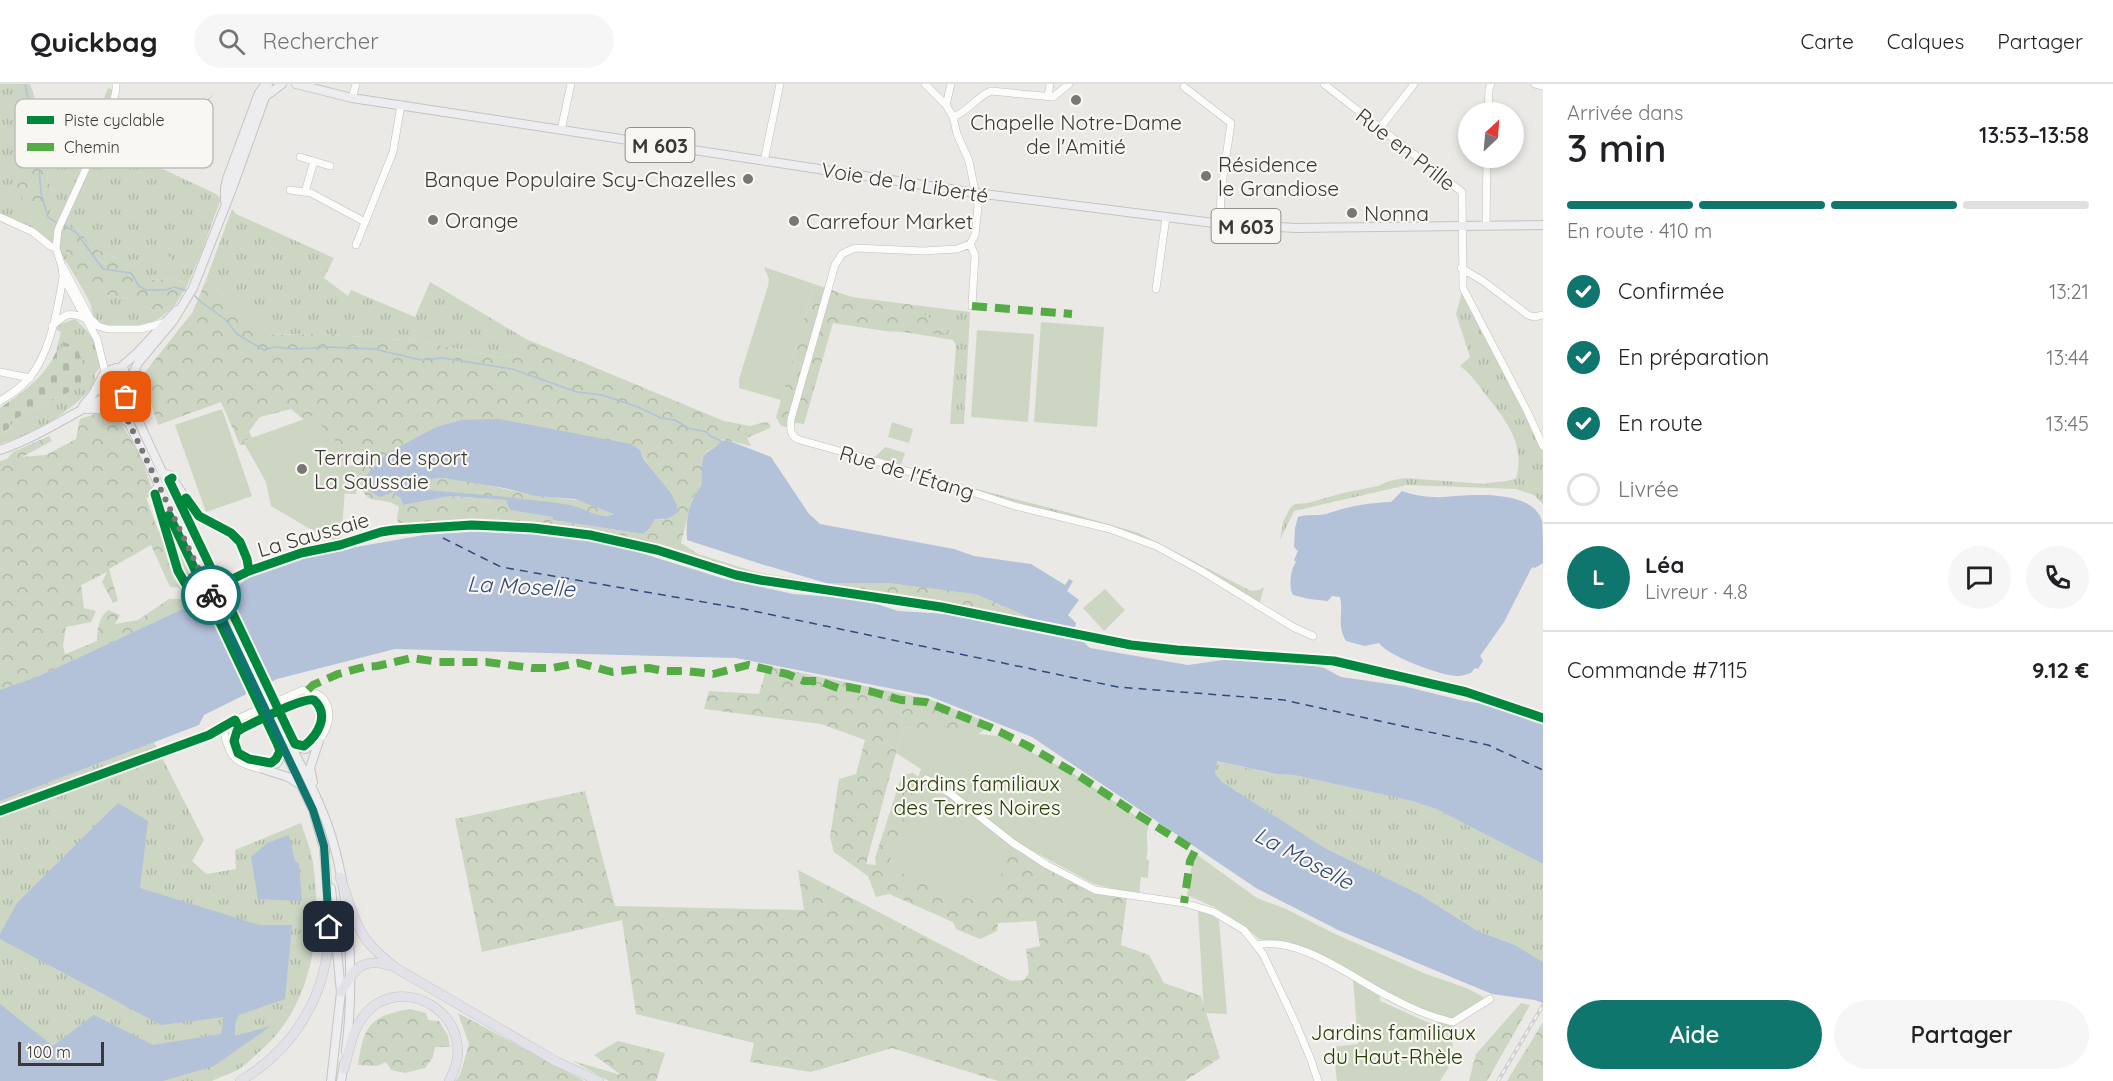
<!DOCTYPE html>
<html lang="fr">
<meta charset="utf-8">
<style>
body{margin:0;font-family:Quicksand,sans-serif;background:#f6f6f6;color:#202124;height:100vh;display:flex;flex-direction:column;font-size:22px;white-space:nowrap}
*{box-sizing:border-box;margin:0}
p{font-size:20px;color:#757577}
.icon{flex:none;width:33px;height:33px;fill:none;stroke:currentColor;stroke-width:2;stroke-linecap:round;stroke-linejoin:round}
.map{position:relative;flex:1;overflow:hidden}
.drawer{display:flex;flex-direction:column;background:#fff;width:570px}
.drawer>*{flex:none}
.needle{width:39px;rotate:26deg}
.buttons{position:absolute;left:1458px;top:18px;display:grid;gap:12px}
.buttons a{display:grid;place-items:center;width:66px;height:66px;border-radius:50%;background:#fff;box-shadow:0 3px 9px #0003;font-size:30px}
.scale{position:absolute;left:18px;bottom:15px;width:86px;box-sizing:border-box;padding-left:6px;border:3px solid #3a3937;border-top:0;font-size:16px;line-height:21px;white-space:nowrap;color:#3a3937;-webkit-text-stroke:4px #f9f7f2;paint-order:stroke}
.pin{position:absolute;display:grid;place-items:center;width:51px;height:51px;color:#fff;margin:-26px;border-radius:12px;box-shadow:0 3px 9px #0006}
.courier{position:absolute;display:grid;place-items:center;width:60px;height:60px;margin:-30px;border:4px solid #0f766e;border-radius:50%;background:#fff;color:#222;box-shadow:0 2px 8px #0007}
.headline em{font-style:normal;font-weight:600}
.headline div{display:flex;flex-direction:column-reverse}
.headline{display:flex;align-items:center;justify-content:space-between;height:102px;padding:0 24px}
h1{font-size:39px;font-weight:600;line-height:45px}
.bar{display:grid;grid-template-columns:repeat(4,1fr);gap:9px 6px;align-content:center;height:72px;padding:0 24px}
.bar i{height:8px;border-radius:4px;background:#e0e0e0}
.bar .active{background:#0f766e}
.bar p{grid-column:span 4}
.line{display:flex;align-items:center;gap:15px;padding:0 24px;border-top:2px solid #e0e0e0}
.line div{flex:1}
.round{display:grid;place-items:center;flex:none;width:63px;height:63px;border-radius:32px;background:#f6f6f6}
ol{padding:0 24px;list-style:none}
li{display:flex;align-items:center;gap:18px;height:66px}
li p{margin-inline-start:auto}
li .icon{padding:6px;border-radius:50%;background:#0f766e;color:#fff;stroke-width:4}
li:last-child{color:#757577}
li i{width:33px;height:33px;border:3px solid #e0e0e0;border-radius:50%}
.button{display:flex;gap:12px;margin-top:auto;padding:12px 24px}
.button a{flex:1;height:69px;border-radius:36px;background:#0f766e;color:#fff;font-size:24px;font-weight:600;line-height:69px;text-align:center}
.button a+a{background:#f6f6f6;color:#202124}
header{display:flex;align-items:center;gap:36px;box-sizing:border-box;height:84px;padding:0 30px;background:#fff;border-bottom:2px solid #e0e0e0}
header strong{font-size:28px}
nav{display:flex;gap:33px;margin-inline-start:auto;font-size:21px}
.search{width:420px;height:54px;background:#f6f6f6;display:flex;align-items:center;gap:15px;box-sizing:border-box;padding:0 21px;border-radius:33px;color:#757577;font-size:22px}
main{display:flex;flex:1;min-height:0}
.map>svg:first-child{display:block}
.grass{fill:url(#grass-tufts)}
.forest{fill:url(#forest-crowns);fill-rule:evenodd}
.cemetery{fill:url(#cemetery-stones)}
.green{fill:#ccd6c3}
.water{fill:#b3c1d9;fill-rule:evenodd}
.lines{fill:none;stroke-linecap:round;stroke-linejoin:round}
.stream{stroke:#b3c1d9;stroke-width:1.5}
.ferry{stroke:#314a7a;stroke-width:1.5;stroke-dasharray:8 6;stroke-linecap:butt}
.minor-casing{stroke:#c0bfbd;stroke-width:8}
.major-casing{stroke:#c5c4c3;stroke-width:10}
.highway-casing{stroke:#c5c4c3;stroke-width:10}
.minor{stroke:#fcfcfb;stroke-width:7}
.major{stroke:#edecef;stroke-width:8}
.highway{stroke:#e3e1e8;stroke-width:9}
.rail-casing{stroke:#d2d2d2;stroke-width:4}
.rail{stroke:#f9f7f2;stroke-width:1.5;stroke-dasharray:4.5;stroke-linecap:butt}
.major-bridge-casing{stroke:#c5c4c3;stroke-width:10;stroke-linecap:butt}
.major-bridge{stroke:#edecef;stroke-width:8}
.quiet{stroke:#55ac45;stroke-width:8;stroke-dasharray:15 8;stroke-linecap:butt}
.cycleway-casing{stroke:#f9f7f2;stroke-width:13}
.cycleway{stroke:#00873e;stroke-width:9}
.done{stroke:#787774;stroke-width:6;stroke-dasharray:0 10.8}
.route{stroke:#0f766e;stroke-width:8}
.poi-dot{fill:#787774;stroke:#f9f7f2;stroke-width:2}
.labels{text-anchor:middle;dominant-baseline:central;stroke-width:4.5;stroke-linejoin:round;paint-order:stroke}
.shield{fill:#f9f7f2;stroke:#73726f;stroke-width:1.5}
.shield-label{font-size:20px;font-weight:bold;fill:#3a3937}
.poi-label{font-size:21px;fill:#3a3937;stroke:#f9f7f2;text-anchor:start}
.street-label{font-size:21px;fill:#3a3937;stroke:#f9f7f2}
.park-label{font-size:21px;fill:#243e05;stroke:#f9f7f2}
.water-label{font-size:22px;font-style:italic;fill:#314a7a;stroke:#f9f7f2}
.key{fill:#f9f7f2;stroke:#c0beba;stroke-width:1.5}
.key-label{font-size:16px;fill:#3a3937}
</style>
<header>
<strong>Quickbag</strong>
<div class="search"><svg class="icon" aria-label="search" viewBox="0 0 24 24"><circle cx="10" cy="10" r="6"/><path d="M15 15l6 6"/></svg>Rechercher</div>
<nav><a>Carte</a><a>Calques</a><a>Partager</a></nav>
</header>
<main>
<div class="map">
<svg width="1543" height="997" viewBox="0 0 1543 997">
<defs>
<pattern id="grass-tufts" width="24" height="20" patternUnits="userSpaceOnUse" patternTransform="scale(1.5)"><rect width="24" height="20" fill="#ccd6c3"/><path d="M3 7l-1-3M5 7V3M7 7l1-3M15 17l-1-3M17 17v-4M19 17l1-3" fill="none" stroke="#b0b8a8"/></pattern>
<pattern id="forest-crowns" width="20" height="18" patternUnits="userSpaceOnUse" patternTransform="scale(1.5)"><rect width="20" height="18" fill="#ccd6c3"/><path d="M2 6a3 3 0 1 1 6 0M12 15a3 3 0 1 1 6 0" fill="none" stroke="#b0b8a8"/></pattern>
<pattern id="cemetery-stones" width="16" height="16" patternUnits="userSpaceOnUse" patternTransform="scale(1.5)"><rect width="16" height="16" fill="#ccd6c3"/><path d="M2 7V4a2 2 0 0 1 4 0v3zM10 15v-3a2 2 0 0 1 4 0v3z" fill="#b0b8a8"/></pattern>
</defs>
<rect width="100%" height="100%" fill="#eae9e6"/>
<path class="grass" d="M0,0H20L31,51L22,63L55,114L47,94L53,53L39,47L30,27L33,22L63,33L66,38L62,46L79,74L90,48L98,45L100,40L110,44L105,58L216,110L221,114L202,167L187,202L176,195L150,196L135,182L93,164L73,139L99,210L126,214L155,227L175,221C157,238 152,242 127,242C118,242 107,244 100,239C91,234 93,227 90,219C87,211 63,171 56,164C43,149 18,141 0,133Z
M232,125L236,130L334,174L324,194L348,212L351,206L415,233L430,198L526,255L517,270L503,274L418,257L319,250L271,251L206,196Z
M1463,204L1543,362V420L1534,411L1516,405L1407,401L1294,427L1280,456L1283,438L1290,424L1295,420L1308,419L1343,409L1378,402L1389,397L1405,394L1485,400C1496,397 1506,399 1516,394C1526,360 1505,335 1485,310C1477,299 1471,290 1460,282L1470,273L1456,230Z
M914,221L970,228L964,340H950L956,261L953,256L904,248L947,249V245L941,244Z
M75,235C95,253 94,257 101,282L95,290L94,302C68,330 36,349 0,360V351L11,344L9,338L89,298L60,270L56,268L61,248L57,246L58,241Z
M115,288L123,290L128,302L123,310C115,313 108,312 105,304L110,289Z
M766,338L770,340V344L747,354L740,340L750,342Z
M957,400L1070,429L1139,449L1251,507L1259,506L1264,503L1259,522L1156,462L1109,445L1015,422Z
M154,658L204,756L192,777L206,790L236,785L235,766L301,739C305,752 311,765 313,779C323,847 313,922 259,968C252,974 245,982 237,986C230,990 220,993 212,997H0V717Z
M1216,677L1276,690L1294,691L1412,717L1436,725L1537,777L1543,780V878L1515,861L1478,847L1419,810L1325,764L1222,698L1215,689Z"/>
<path class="forest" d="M20,0H30L35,15L95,38L108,4L113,6L98,45L90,48L66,38L63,33L34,22L30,27L39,47L53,53L47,94L55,114L48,133L36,135L16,105L22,63L31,51L19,39L14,7L20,3Z
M214,10L155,80L127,47L139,31L159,14C186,23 190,30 214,10Z
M73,139L93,164L135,182L150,196L176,195L187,202L175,221L155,227L126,214L99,210L79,196L66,167L72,154L70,142Z
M206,196L271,251L319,250L418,257L503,274L517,270L526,255L724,337L740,340L751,362L722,355L719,362L707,367L702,376L703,391L700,405L692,415L681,459L698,470L756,488L823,499L877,489L964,495L1054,542V547L941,523L760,496C724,488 690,474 654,465C595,451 533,440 472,441C450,441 429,444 407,445L399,442L397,434L399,423C379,409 366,427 359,395L356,410L337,409L341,381L360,382L363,377L347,372L291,325L260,333L249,347L255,361H240L221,318L158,341L142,292L192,229ZM461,336L640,366C647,387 678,409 676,428L663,436L655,435L649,445L643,450L553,436L552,433L510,426L507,416L449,412L403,421L401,415L393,407L416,355L436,343Z
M814,200L852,213L914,221L941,244L948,245L947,249L941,250L885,247L833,239L804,340L791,338V344L781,342L776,333Z
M98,329C105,330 111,331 116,335C130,346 151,394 153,411L146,414L158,446L174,445L200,501L196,505L170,503L151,461L109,485L118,517L113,519L102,498L107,488L81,501L84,524L96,527L91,538L66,543L63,562L65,570L97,557C97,546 99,533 108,526L120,531L115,540L138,536L169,515H187L189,522L41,591L0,606V377L7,375L13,368L49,352L52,357L22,373L46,371L76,355L80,335Z
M444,394C475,397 505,406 535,411C561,416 592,413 615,430L601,432L573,422L521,415L420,405L417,402L418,399L430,395Z
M767,582L928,615L992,640L977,651L903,643L866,780L876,781L875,774L902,691L913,689L919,693L888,784L1013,761L1088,803L1127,813L1121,861L1149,871L1164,899L1201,912L1220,974L1185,997H998L892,964L811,988L750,978L754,959L636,930L622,836L482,868L455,735L585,707L615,822L804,826L798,786L1011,897L1024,896L1029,889L1026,865L1040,862L1036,837L998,839L997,847L980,855L956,845L953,838L889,810L876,813L868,792L834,768L830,753L839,695L856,690L865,656L821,640L704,625L709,607L759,610Z
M1521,919L1530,921L1487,997H1469L1476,970Z
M410,925L426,929L428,936L439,937L448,952L450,963H435L433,973L425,984L405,989L391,986L386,978L377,982L358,981C364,941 370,932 410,925Z
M458,929L584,997H455L460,991L469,960Z
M1543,938V997H1507Z
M618,957L665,969L656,997H609L573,977L621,991L594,971Z"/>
<path class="cemetery" d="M63,258L77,263L89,298L9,338L11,343L0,351V324C23,308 44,294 56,268L60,269Z"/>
<path class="green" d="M148,163L172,174L164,190L140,179Z
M764,183L814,200L781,316L739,304V295L768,202L769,195Z
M1041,238L1104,243L1097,343L1034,338Z
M977,246L1034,250L1028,338L971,333Z
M222,325L252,412L206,428L175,341Z
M313,332L348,371L341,454L329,456L271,422L266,398L243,357Z
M892,338L913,345L909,359L888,353Z
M885,363L905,369L901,381L875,373Z
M1105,505L1125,526L1104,547L1083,524Z
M903,643L999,652L1071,688L1149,741C1144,755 1150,762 1146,775L1149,776L1148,794L1141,793L1139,811L1094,800L1027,764L1013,761L988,822L888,784L921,685L896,669Z
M1196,770L1257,814L1286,825L1333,849L1426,890L1466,904L1482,912L1484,914L1451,935L1418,924L1306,864L1259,855L1243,841L1214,823L1187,811L1193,774Z
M1198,827L1206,828L1219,836L1227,930L1204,929Z
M1353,895L1379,909L1380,917L1434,941H1437L1438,938L1454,942L1451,980L1440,997H1337L1333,963L1358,960Z"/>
<path class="water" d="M499,335L631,360L640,366L644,376L670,408L677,421V428C669,435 665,436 655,435L649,445L643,450L553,436L552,433L510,426L506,416L450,412L403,421L401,415L393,408L380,413L366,405L365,393L386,370L436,343L461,336ZM444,394L504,404L536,412L575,415L614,430C599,436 585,424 570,421C520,413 470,410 420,405L417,402L419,399L430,395Z
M727,356L771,373L809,430L820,440L954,465L974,472L1031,480L1065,501L1069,495L1073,497L1067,507L1079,516L1068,531L1076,539L1074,549L1090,564L1188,581L1251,572L1304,579L1324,584L1341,593L1403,602L1464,617L1486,620L1543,639V780L1436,725L1412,717L1294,691L1276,690L1217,677L1215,689L1222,698L1325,764L1419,810L1478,847L1515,861L1543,878V919L1535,916L1492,910L1338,846L1256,804L1032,653L929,612L736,574L395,565L277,595L204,631L199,641L0,717V606L41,591L189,522L207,520L232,508L245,496L260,487L311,471L424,451L500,446L546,449L602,457L728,496L793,510L861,515L898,527L947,530L1068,555L1061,547L976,510L889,499H826L761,480L687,456C686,442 687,426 694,413C696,409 699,406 701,401C703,392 700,380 704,372C708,365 717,365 721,357Z
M1402,407C1411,411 1433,414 1443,413C1469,411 1532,404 1542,437C1543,448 1543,466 1543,479L1535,484L1533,483L1531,485L1504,538L1480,572L1483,577L1478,585L1475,584L1471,589C1467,590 1462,592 1457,592C1441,592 1386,571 1379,559L1365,562L1346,557C1336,540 1344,530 1340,513L1332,512L1328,517L1309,515L1293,511C1288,502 1291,484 1296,478L1294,476L1298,467L1294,463L1295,444L1298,433C1307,430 1317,432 1326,430C1349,422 1367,419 1391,418Z
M118,719L148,737L140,804L259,841H292L285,915L239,931L235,940V952L271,942L214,982L163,997H0V920L53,962L94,931L153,961L221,950L224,933L161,941L0,855V850L17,819Z
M289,751L295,777L299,780L302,817L258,815L251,773L267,759Z"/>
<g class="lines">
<path class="stream" d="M25,0L37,60L41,109L48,133L57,139
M64,142L76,148L103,185L131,189L139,202L146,206H166L174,203L188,207
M194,211L201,218L225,235L237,250L264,266L274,263L296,265L327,263L374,265L421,276L443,274L512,285L577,308L602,311L638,323L661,334L675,336L688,344L707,348L710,352L721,357"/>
<path class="ferry" d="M443,454L501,483L744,525L1118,603L1284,616L1488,661L1543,686"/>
<g class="minor-casing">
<path id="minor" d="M925,0L946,21L953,33L957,50L969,77L978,122L975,151L970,160
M1324,0L1462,108L1463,204L1527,327L1543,362
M1535,0L1543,2
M1184,3L1231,39L1221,107L1220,140
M1048,12L1050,0
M352,14L356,0
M946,21L951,0
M1488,28L1489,5L1491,0
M953,33C968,28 976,13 991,7L1053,13L1069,0
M1380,44L1414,0
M561,46L571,0
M300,73L330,82
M764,77L780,0
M290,106L311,109L365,138
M305,108L314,77
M0,133L33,148L50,162L56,164
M1486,142L1487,74
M970,160L957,165L923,167L855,164L842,170L835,181L791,335C790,345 790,353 800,356L879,378L1015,422L1110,445L1156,462L1200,486L1293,543L1313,552
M970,160L975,171L972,222
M356,161L393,68L401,21
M63,183L90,234L98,242L108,245H140L163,239
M1461,184L1483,197L1528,231L1534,233L1543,231
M1156,205L1166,133
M52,242C65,231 68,227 84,234
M0,288L30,294
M105,288L97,255L63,193L62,183L56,164L58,146C68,122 119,19 116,1
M0,317C11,310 21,304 29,294C50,270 58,224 63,193
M199,511L249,487L301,469L340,461L381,448L407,445
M223,643C229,672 233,680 263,685
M926,695L951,710L1013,759L1047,781L1095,806L1184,819L1214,828L1244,846L1263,870L1296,940L1311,976L1318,997
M0,727L209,651L235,636L303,606C334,610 334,636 319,657
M1257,861C1300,852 1351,893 1388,912C1408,923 1430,933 1453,938L1490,915"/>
</g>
<g class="major-casing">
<path id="major" d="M296,0L352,14L976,109L1214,139L1296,144L1543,141
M266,12L282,0
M225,117V104L227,95L259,9L266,0
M120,284L138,268L177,226
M100,299L101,307L110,315H122L129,310L131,305V294L138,279L173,237L193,204L232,105L265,13L268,0
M129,310L137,334L199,467
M118,316L192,470
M83,322L93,310L105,288L116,284L124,286
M87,325C104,324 115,326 127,338
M0,366C38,353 71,330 106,313
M162,389L170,391L194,427L206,436L231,449L240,458L247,475L249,487
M160,402L156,405L155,410C164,441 171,492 199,511
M287,654C299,677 311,700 321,724C351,794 355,892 346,967
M280,657L313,726L325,768
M291,661L305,665L318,658
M264,684L277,679L284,666
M263,685L288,693L301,701
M313,698L310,684L319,657
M331,804L341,908L331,997
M341,997L344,980"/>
</g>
<g class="highway-casing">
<path id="highway" d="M340,793C348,813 354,841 368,858C376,868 386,876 396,884L557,978L599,997
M341,908C354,885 363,872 391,882
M344,985C349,968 352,947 363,933C401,882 485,935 449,997
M240,997C296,964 328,909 329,845C330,817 325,789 324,762"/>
</g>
<use href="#minor" class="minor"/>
<use href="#major" class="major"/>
<use href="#highway" class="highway"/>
<g class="rail-casing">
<path id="rail" d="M1498,997L1543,921"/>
</g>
<use href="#rail" class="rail"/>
<g class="major-bridge-casing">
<path id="major-bridge" d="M199,467L287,654
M192,470L280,657"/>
</g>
<use href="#major-bridge" class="major-bridge"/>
<path class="quiet" d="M972,222L1072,230
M308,606L313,601L338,590L364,583L377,582L412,574L439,578H486L532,584H552L579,579L612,588L649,584L664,587H686L713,590L748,581L787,590L804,597H819L838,604L848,603L869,607L901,616L926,618L992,644L1028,662L1073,688L1135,729L1194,766L1195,767L1190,777L1184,819"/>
<g class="cycleway-casing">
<path id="cycleway" d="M155,410L178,487L185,499L199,511L249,487L301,469L340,461L381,448L394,446L472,441L533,444L590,451L657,466L736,491L760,496L941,523L1131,561L1177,566L1334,577L1466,608L1543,634
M186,414L199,432L231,449L240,458L247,475L249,487
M169,431L277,659L280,667L276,675L271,679L249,675L238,669L234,657L237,647C251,640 302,613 314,616C330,631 318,651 304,662L295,660L291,652L169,396L172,394
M0,727L209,651L235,636L240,646"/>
</g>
<use href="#cycleway" class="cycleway"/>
</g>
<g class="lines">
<path class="done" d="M126,313L118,316L211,511"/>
<path class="route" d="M211,511L313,726L324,762L329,843"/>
</g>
<g class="poi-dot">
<circle cx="1076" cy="16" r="6"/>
<circle cx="1206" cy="92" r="6"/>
<circle cx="748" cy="95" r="6"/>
<circle cx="1352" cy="129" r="6"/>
<circle cx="433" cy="136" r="6"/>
<circle cx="794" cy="137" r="6"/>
<circle cx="302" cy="385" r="6"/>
</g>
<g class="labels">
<g class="shield">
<rect x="625.5" y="44" width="69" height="34" rx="4.5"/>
<rect x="1211.5" y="125" width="69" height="34" rx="4.5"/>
</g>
<g class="shield-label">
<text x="660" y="61">M 603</text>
<text x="1246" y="142">M 603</text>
</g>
<g class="poi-label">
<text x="1076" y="38" text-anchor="middle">Chapelle Notre-Dame<tspan x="1076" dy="24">de l'Amitié</tspan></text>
<text x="1218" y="80">Résidence<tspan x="1218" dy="24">le Grandiose</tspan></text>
<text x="736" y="95" text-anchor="end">Banque Populaire Scy-Chazelles</text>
<text x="1364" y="129">Nonna</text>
<text x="445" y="136">Orange</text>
<text x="806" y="137">Carrefour Market</text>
<text x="314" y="373">Terrain de sport<tspan x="314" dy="24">La Saussaie</tspan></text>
</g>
<g class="street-label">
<text transform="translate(1406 65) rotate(38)">Rue en Prille</text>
<text transform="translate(905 98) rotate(9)">Voie de la Liberté</text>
<text transform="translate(907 388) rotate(17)">Rue de l'Étang</text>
<text transform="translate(313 450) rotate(-16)">La Saussaie</text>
</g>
<g class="park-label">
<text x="977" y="699">Jardins familiaux<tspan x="977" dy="24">des Terres Noires</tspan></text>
<text x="1393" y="948">Jardins familiaux<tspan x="1393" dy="24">du Haut-Rhèle</tspan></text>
</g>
<g class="water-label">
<text transform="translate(521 502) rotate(3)">La Moselle</text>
<text transform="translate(1304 774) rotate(28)">La Moselle</text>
</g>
</g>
<rect x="15" y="15" width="198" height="69" rx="9" class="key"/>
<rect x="27" y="32" width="27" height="8" fill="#00873e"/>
<rect x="27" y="59" width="27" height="8" fill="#55ac45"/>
<g class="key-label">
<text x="64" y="42">Piste cyclable</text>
<text x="64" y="69">Chemin</text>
</g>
</svg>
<div class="buttons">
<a><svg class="needle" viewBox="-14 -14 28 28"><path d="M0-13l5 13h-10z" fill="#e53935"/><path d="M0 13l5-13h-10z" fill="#757577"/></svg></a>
</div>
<div class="scale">100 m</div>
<div class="pin" style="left:126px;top:313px;background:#ea580c"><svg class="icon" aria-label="bag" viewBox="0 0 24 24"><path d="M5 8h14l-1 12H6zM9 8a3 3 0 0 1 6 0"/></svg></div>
<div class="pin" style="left:329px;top:843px;background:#1f2937"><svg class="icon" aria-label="home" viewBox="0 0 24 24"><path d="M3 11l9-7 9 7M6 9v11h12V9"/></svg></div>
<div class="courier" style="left:211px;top:511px"><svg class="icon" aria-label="bike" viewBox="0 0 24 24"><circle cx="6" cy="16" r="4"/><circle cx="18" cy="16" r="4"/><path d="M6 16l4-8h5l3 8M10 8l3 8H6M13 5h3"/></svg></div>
</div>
<section class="drawer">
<div class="headline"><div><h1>3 min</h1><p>Arrivée dans</p></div><em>13:53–13:58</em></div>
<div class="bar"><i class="active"></i><i class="active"></i><i class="active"></i><i></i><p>En route · 410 m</p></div>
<ol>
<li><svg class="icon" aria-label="check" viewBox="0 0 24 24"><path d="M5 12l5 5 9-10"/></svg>Confirmée<p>13:21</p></li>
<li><svg class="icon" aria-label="check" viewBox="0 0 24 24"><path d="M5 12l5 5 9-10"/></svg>En préparation<p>13:44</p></li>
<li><svg class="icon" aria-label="check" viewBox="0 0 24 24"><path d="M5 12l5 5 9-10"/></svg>En route<p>13:45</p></li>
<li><i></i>Livrée</li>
</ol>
<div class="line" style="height:108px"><b class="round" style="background:#0f766e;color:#fff">L</b><div><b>Léa</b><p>Livreur · 4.8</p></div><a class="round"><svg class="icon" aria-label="chat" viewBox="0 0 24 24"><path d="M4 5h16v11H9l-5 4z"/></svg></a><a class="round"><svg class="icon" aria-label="phone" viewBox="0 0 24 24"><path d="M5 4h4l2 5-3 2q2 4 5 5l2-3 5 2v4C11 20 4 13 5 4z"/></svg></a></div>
<div class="line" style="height:78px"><div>Commande #7115</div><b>9.12 €</b></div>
<div class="button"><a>Aide</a><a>Partager</a></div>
</section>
</main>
